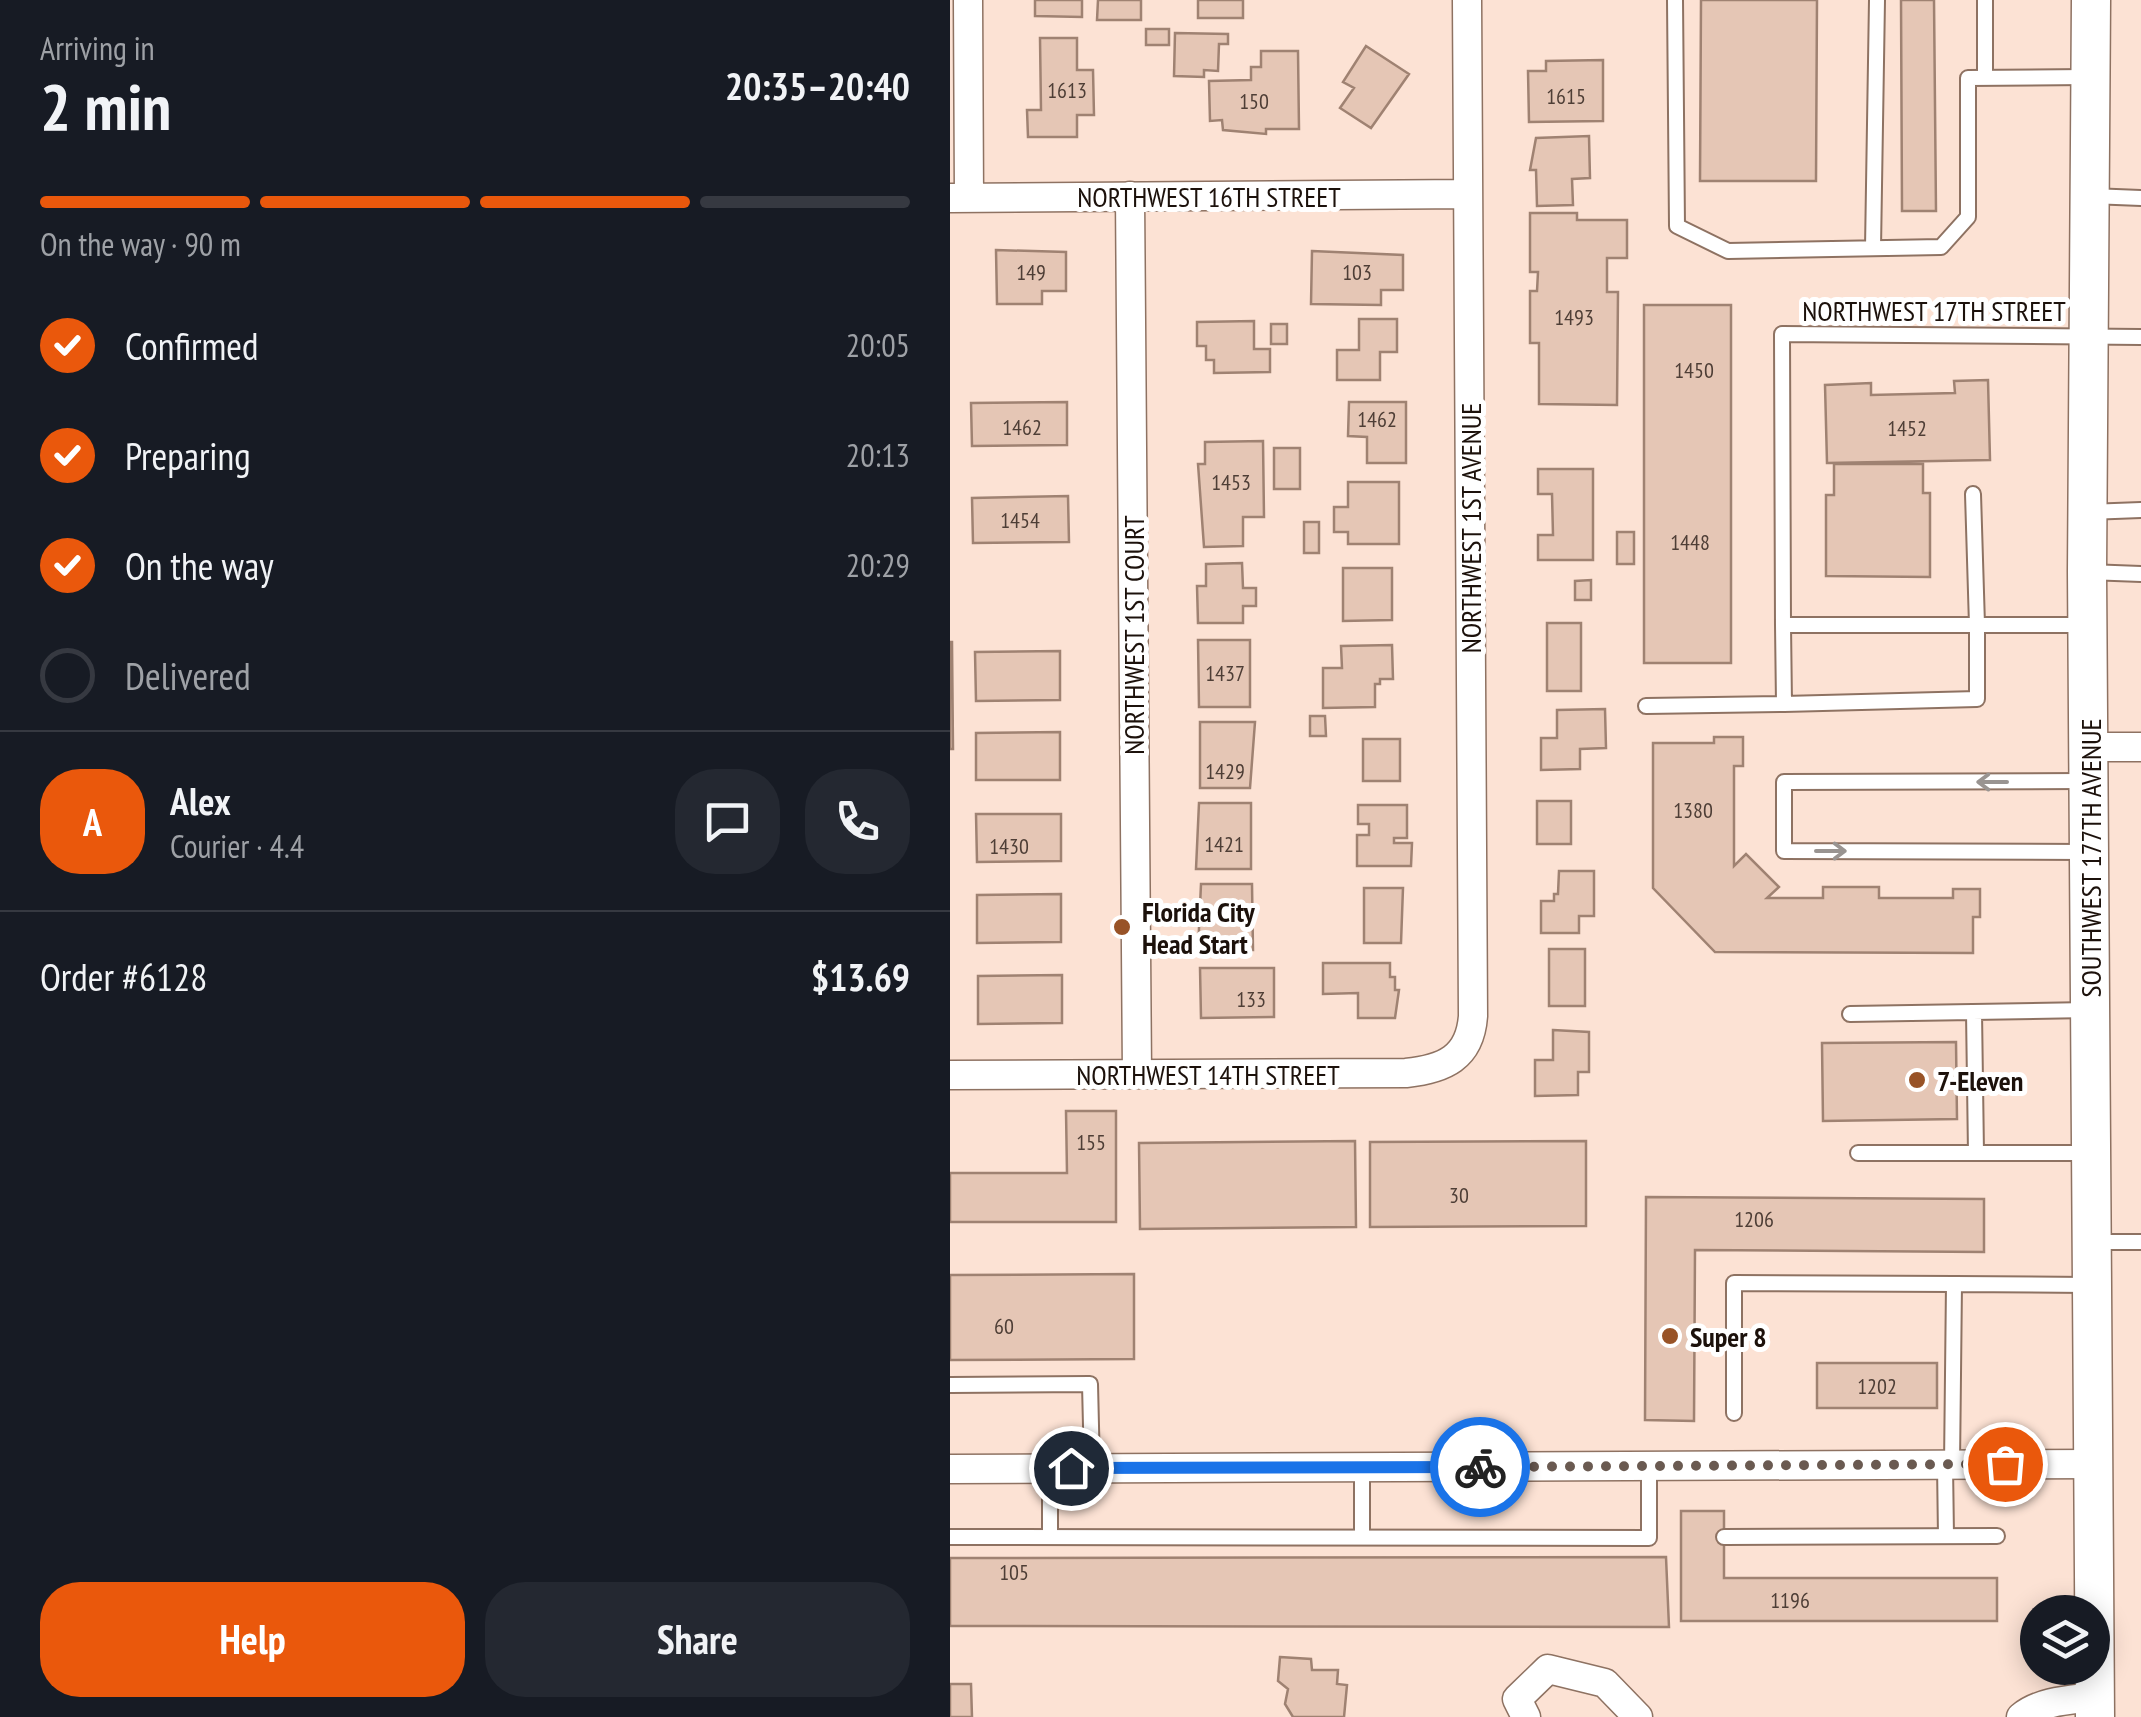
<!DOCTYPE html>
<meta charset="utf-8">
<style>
body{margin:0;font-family:"PT Sans Narrow",sans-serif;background:#242831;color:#f1f3f6;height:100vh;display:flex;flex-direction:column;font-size:38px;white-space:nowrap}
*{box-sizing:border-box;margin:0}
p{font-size:32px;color:#9ea1a6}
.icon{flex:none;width:55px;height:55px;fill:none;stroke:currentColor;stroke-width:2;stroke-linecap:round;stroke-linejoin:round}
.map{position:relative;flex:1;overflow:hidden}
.panel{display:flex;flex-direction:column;background:#171b24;width:950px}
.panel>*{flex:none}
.tools{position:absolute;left:1070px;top:1595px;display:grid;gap:20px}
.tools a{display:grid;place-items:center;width:90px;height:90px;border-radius:50%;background:#171b24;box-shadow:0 5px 25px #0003;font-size:50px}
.pin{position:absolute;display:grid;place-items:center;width:85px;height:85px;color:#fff;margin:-42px;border:5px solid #fff;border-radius:50%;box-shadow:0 2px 10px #0007}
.courier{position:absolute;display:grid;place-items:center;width:100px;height:100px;margin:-50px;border:8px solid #1a73e8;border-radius:50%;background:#fff;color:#222;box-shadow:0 2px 12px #0007}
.overview em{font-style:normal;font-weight:600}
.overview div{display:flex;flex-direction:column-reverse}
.overview{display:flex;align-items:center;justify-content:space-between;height:170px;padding:0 40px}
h1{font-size:65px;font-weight:600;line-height:75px}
.bar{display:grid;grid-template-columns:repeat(4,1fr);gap:15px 10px;align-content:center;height:120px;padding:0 40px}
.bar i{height:12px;border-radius:8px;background:#363941}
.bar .on{background:#ea580c}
.bar p{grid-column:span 4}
.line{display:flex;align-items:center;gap:25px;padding:0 40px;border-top:2px solid #363941}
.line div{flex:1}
.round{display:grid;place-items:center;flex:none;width:105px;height:105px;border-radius:40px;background:#242831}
ol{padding:0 40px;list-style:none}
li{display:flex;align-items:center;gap:30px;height:110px}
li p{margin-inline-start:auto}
li .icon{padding:10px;border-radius:50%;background:#ea580c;color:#fff;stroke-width:4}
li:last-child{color:#9ea1a6}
li i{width:55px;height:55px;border:5px solid #363941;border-radius:50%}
.primary-button{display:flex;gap:20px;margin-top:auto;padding:20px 40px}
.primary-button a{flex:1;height:115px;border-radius:40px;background:#ea580c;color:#fff;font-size:40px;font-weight:600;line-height:115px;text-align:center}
.primary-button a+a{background:#242831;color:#f1f3f6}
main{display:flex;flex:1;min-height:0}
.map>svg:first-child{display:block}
.building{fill:#e5c6b5;stroke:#9f8272;stroke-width:2.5}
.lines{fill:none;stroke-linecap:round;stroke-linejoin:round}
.lane-casing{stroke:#8e7262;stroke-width:18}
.street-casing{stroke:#8e7262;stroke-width:31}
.secondary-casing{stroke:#8e7262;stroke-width:41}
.lane{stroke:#fff;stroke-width:14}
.street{stroke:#fff;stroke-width:28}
.secondary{stroke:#fff;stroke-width:38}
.oneway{stroke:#999491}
.done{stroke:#6a5a51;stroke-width:10;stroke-dasharray:0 18}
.route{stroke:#1a73e8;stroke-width:12}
.poi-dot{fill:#985327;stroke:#fff;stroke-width:4}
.labels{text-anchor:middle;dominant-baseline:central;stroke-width:10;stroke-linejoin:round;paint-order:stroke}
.number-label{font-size:22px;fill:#4e3e36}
.street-label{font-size:28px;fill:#1c110b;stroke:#fff}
.poi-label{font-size:28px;font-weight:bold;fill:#1c110b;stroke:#fff;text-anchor:start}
</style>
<main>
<section class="panel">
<div class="overview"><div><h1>2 min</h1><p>Arriving in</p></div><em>20:35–20:40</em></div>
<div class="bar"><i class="on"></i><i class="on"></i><i class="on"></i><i></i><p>On the way · 90 m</p></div>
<ol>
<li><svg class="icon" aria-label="check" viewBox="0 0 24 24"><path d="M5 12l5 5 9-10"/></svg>Confirmed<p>20:05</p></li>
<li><svg class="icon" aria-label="check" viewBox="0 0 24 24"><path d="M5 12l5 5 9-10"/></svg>Preparing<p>20:13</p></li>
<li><svg class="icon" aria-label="check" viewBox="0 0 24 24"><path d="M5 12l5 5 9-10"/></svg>On the way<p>20:29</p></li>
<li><i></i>Delivered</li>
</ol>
<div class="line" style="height:180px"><b class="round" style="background:#ea580c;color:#fff">A</b><div><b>Alex</b><p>Courier · 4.4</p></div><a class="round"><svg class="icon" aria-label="chat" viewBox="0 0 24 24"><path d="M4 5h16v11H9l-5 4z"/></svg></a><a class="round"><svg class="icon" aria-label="phone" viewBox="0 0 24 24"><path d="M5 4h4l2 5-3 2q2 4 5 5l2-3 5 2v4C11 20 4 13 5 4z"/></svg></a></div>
<div class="line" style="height:130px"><div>Order #6128</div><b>$13.69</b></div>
<div class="primary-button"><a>Help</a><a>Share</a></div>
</section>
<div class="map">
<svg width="1191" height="1717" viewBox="0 0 1191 1717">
<rect width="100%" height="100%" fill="#fce2d4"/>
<path class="building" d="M85,0H132V17L85,16Z
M148,0H191V20H147Z
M248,0H293V18H248Z
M751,0H867L866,181H750Z
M951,0H984L986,211H952Z
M196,29H219V45H196Z
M225,33L278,34V44H269L268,71L254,70V77L224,76Z
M90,38H127V70H143L144,115H127V137H78L77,110H91Z
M416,46L459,74L421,128L390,108L404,88L393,82Z
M311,51H348L349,129H316V134L273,130L272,120L260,121L259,81L301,80V67H311Z
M653,60V121L579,122L578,71H596V61Z
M639,136L640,178L622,179L623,205L587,206L586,170H580L586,138Z
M580,213H627V220H677V258H657V292H668L667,405L589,404V343H580V291H587L588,272H580Z
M46,250L116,252V291H92V304H47Z
M362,251L453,255V290H431V305L361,304Z
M694,305H781V663H694Z
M409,319H447V352H430V380H387V350H409Z
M304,321V349H320V372L264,373V360H256V346H247V322Z
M321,324H337V344H321Z
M1038,380L1040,460L877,463L875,385L921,383V395L1005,393L1004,381Z
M117,402V445L22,446L21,403Z
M399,402H456V463H417V437L398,436Z
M313,441L314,517H293V546L254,547L248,464H255V442Z
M324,448H350V489H324Z
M884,464H973V493H980V577L876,576V495H884Z
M588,469H643V560H588V535H603L602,494H588Z
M398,482H449V544H398V532H384V507H398Z
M118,496L119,542L23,543L22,498Z
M354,522H369V553H354Z
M667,532H684V564H667Z
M292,563L293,588H306V606H293V623H248L247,586H256V564Z
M393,568H442V620L393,621Z
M641,580V600H625V581Z
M597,623H631V691H597Z
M248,640H300V707H249Z
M0,642H2L3,749H0Z
M442,645L443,679H430V684H425V707L373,708V668H392L391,646Z
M110,651V700L26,701L25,652Z
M655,709L656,748L630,749V769L591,770V738H607V710Z
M360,716H375L376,736H360Z
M250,722H305L300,788H250Z
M110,732V780H26V733Z
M764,737H793V766H784V866L796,854L829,887L817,898H873V887H929V898H1003V889H1030V917H1023V953L765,952L703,888V743H764Z
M413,739H450V781H413Z
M587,801H621V844H587Z
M249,803H301V869H246Z
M408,805H457V838H444V843H462L461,866H407V835H419V824H408Z
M26,814H111V861L27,862Z
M609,871H644V916H629V933H591V901H604V894H608Z
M251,884H302L303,950H248Z
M414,888H453L451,943H414Z
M111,894V942L27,943V895Z
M599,949H635V1006H599Z
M373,963H440V977H445V990H449L445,1018H408V993L373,994Z
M250,968H324V1017L251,1018Z
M112,975V1023L28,1024V976Z
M603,1030L639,1032V1072H628V1095L585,1096V1060H603Z
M1006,1042L1007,1119L873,1121L872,1043Z
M116,1111H166V1222H0V1173H117Z
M405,1141L406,1227L190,1229L189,1143Z
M636,1141V1226L420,1227V1142Z
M696,1197L1034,1199V1252L745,1250L744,1421L695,1420Z
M184,1274V1359L0,1360V1275Z
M867,1363H987V1408H867Z
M731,1511H774V1578H1047V1621H731Z
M716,1557L719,1627L0,1626V1558Z
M330,1657L361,1659L362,1670H388L387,1684L397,1685L394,1717H343L335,1704L338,1689L328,1681Z
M0,1684H21L22,1717H0Z"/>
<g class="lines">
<g class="lane-casing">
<path id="lane" d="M725,0L727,226L778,251L991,247L1018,217V78L1137,77
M1035,0V78
M1141,196L1191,198
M923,248L927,0
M1023,494L1027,625H1135
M1138,512L1191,510
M1138,572L1191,574
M833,625L834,704L1027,699V625H833L832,334L1191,337
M696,706L834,704
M1134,781L834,782V851L1138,852
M1024,1012L1026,1153H1140
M900,1014L1139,1010
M908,1153H1026
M1143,1242H1191
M1004,1284L1138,1285
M0,1385L140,1384L142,1468
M784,1413V1283L1004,1284L1002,1465
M995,1465L996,1536
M100,1469V1536
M412,1536V1467
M0,1537L699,1538V1466
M774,1537L1047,1536"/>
</g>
<g class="street-casing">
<path id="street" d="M18,0L19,198
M180,196L187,1074
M0,198L518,194
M1140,747H1191
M0,1075L456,1073C494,1069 520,1058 523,1016L517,0
M0,1469L1144,1464
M576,1717L567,1699L598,1669L655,1683L688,1717
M1071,1717C1090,1701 1120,1700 1144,1697"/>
</g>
<g class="secondary-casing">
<path id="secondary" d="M1141,0L1137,572L1145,1717"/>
</g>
<use href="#lane" class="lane"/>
<use href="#street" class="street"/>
<use href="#secondary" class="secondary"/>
</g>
<defs><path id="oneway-shaft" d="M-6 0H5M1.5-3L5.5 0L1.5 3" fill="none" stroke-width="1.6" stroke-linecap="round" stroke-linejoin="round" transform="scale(2.5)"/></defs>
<g class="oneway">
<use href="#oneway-shaft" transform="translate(1042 782) rotate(180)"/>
<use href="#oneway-shaft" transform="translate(881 851)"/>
</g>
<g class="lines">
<path class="done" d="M530,1467L1055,1464"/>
<path class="route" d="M121,1468L530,1467"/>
</g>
<g class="poi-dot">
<circle cx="172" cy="927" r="10"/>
<circle cx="967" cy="1080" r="10"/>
<circle cx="720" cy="1336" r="10"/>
</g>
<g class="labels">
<g class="number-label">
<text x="117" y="90">1613</text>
<text x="616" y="96">1615</text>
<text x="304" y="101">150</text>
<text x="81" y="272">149</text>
<text x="407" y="272">103</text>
<text x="624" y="317">1493</text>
<text x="744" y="370">1450</text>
<text x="427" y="419">1462</text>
<text x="72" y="427">1462</text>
<text x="957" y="428">1452</text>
<text x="281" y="482">1453</text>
<text x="70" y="520">1454</text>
<text x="740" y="542">1448</text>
<text x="275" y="673">1437</text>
<text x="275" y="771">1429</text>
<text x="743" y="810">1380</text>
<text x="274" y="844">1421</text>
<text x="59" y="846">1430</text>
<text x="301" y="999">133</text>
<text x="141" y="1142">155</text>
<text x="509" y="1195">30</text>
<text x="804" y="1219">1206</text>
<text x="54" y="1326">60</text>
<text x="927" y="1386">1202</text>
<text x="64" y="1572">105</text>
<text x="840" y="1600">1196</text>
</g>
<g class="street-label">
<text x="259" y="196">NORTHWEST 16TH STREET</text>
<text x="984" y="310">NORTHWEST 17TH STREET</text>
<text transform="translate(520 528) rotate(-90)">NORTHWEST 1ST AVENUE</text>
<text transform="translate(183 635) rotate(-90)">NORTHWEST 1ST COURT</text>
<text transform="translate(1140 858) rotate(-90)">SOUTHWEST 177TH AVENUE</text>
<text x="258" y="1074">NORTHWEST 14TH STREET</text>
</g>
<g class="poi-label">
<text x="192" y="911">Florida City<tspan x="192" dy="32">Head Start</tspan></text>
<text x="987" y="1080">7-Eleven</text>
<text x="740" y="1336">Super 8</text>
</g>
</g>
</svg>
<div class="tools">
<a><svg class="icon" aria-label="layers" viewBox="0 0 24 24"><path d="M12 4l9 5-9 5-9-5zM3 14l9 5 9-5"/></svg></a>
</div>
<div class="pin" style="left:1055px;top:1464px;background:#ea580c"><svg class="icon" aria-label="bag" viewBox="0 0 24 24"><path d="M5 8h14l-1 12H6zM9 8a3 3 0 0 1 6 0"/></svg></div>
<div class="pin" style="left:121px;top:1468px;background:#1f2937"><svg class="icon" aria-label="home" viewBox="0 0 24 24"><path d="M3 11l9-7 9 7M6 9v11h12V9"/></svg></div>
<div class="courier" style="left:530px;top:1467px"><svg class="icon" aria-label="bike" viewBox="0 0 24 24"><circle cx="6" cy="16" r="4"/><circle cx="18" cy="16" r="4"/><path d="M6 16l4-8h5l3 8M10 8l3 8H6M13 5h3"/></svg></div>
</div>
</main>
